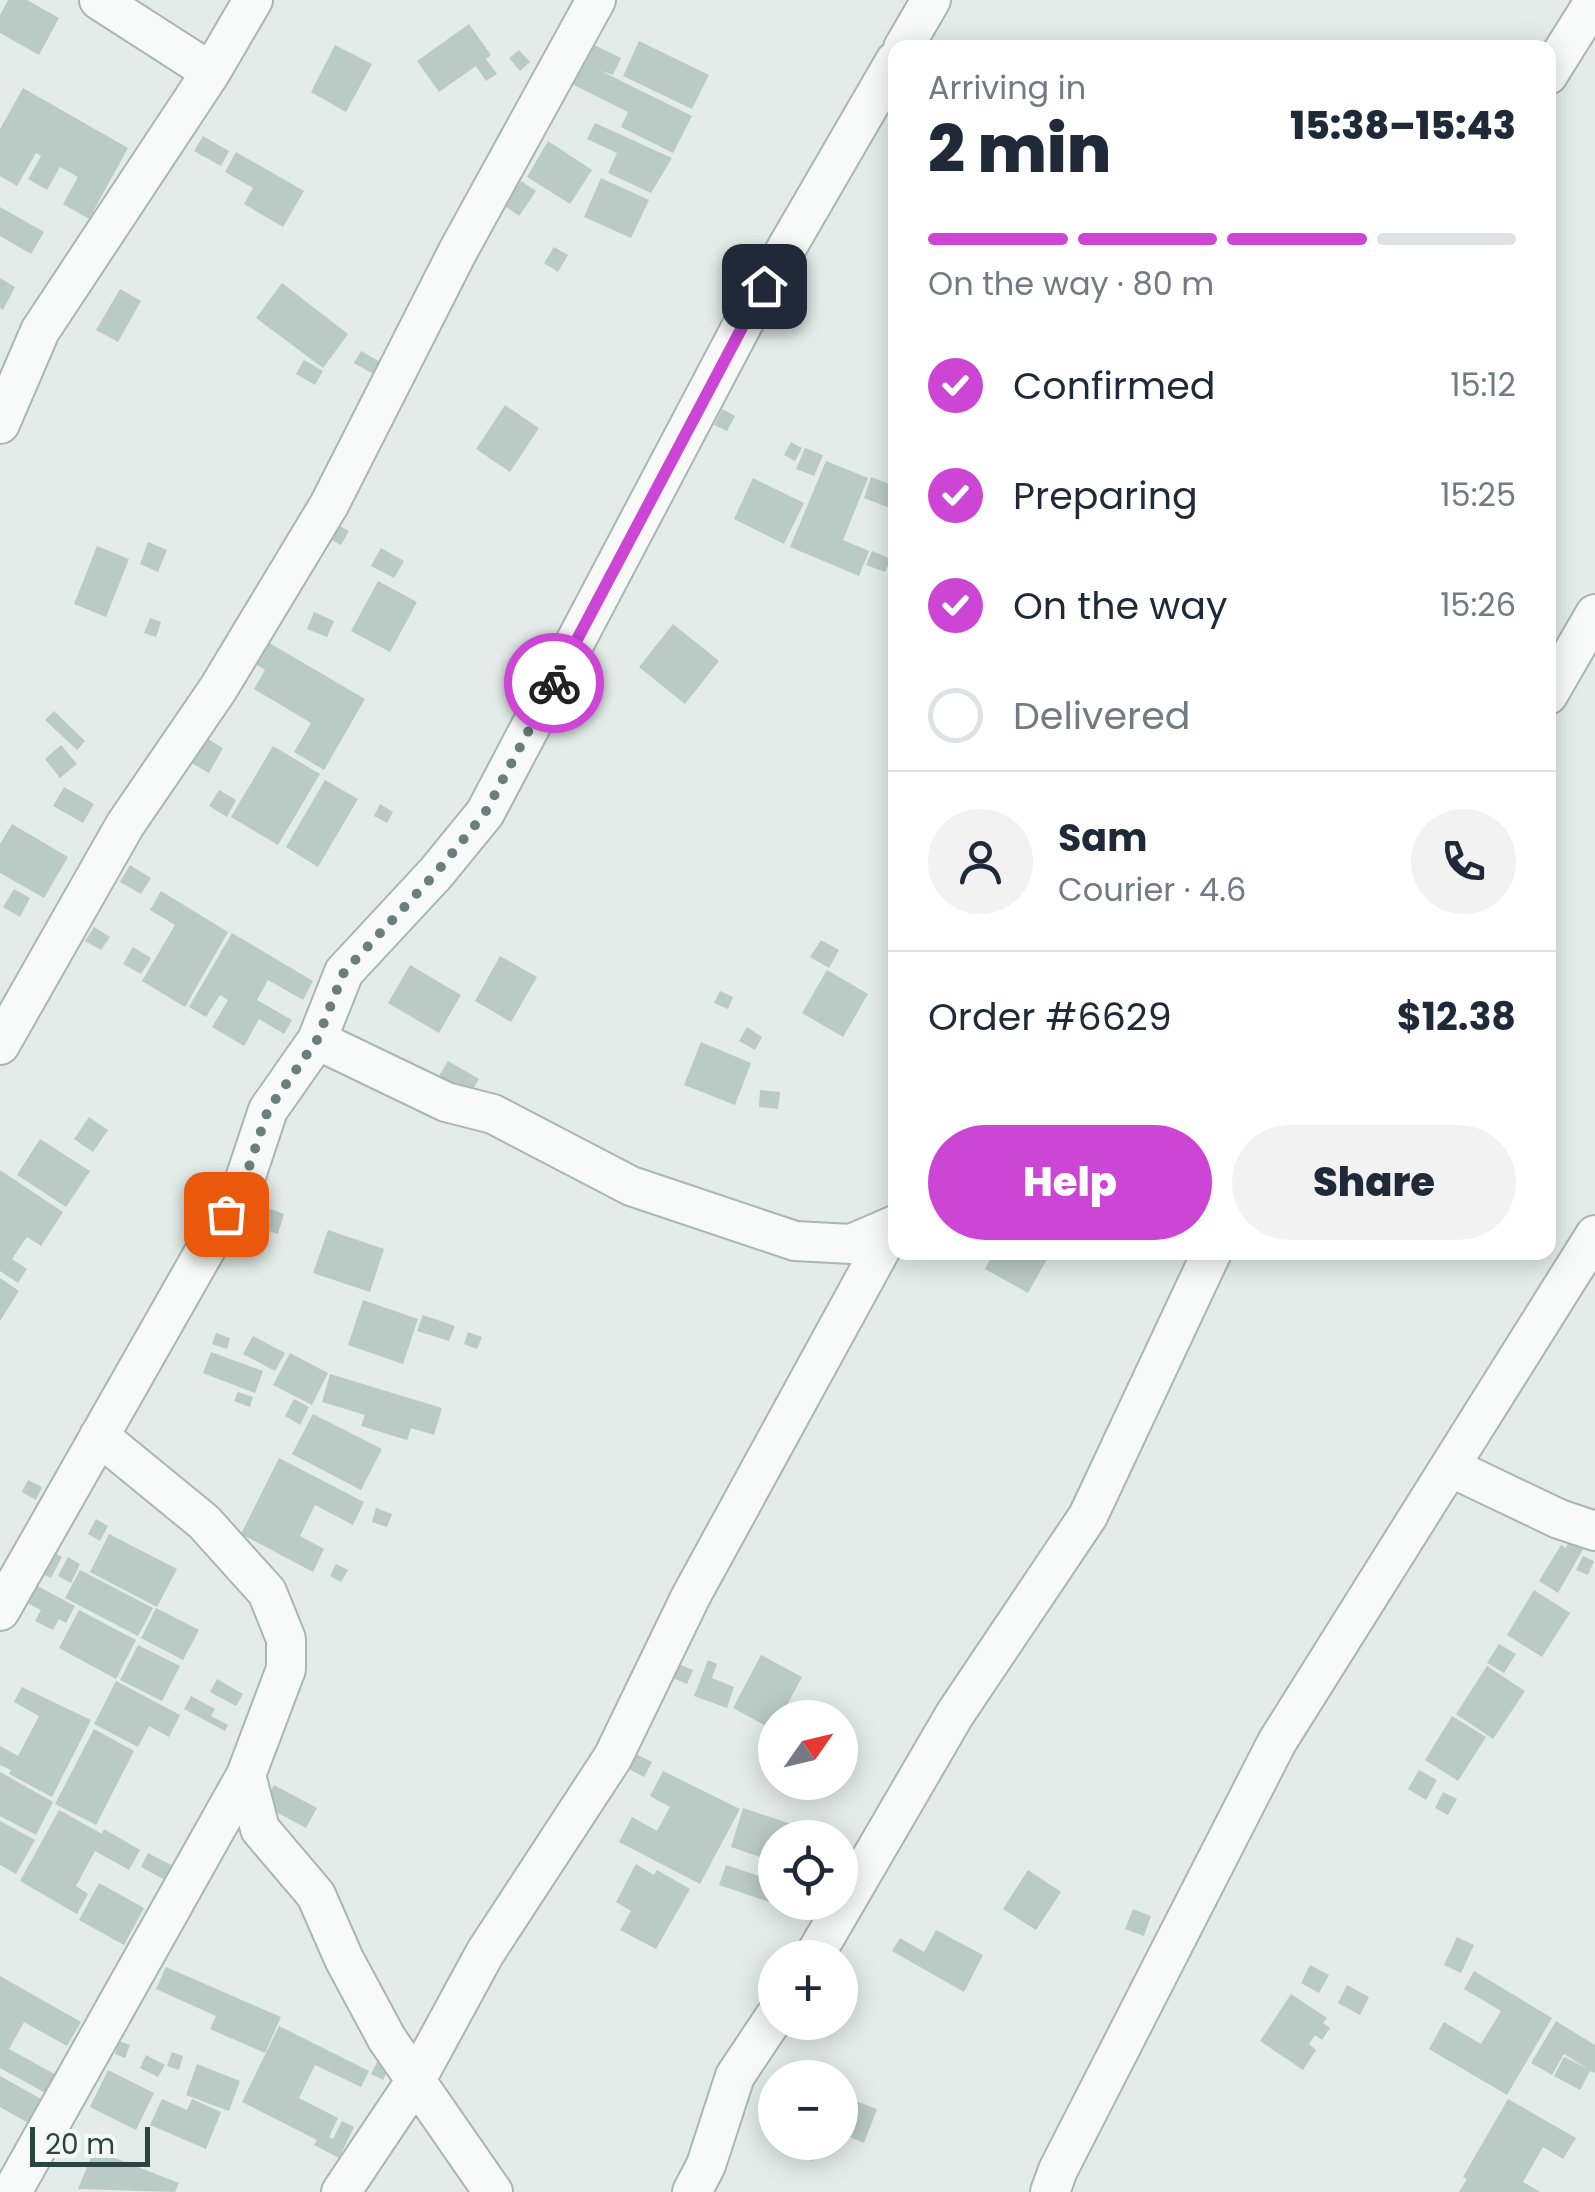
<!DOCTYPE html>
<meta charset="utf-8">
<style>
body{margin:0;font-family:Poppins,sans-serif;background:#f2f2f3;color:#1f2937;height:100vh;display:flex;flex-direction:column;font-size:38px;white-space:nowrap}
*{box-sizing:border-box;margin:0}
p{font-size:32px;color:#747a83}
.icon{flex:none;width:55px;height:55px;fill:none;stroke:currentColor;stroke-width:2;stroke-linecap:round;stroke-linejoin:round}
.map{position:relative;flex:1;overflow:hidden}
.drawer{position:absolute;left:888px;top:40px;width:668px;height:1220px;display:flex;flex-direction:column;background:#fff;border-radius:20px;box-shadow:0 5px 25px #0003}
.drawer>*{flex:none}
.needle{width:65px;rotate:56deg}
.buttons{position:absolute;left:758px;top:1700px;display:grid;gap:20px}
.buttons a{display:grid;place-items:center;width:100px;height:100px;border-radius:50%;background:#fff;box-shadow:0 5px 25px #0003;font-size:50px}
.scale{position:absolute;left:30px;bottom:25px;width:120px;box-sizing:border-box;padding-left:10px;border:5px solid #2a453e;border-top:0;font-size:28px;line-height:35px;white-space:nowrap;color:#2a453e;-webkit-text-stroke:8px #f4f9f7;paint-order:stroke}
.pin{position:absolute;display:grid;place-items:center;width:85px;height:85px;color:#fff;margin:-42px;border-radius:20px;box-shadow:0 5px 15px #0006}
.courier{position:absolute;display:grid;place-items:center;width:100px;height:100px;margin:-50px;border:8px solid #cc45d5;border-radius:50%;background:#fff;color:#222;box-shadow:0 2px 12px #0007}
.overview em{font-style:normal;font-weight:800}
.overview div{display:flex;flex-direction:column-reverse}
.overview{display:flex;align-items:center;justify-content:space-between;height:170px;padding:0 40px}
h1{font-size:65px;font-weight:800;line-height:75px}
.bar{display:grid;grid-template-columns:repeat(4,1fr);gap:15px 10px;align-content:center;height:120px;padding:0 40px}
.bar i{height:12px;border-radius:8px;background:#e0e1e3}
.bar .current{background:#cc45d5}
.bar p{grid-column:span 4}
.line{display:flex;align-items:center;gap:25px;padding:0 40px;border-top:2px solid #e0e1e3}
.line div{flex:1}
.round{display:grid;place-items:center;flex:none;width:105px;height:105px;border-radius:52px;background:#f2f2f3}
ol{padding:0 40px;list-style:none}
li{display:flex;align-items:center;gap:30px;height:110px}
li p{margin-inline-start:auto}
li .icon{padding:10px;border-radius:50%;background:#cc45d5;color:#fff;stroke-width:4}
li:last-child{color:#747a83}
li i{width:55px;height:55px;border:5px solid #e0e1e3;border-radius:50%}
.cta{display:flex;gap:20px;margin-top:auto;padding:20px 40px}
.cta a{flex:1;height:115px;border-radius:60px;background:#cc45d5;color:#fff;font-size:40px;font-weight:800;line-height:115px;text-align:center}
.cta a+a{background:#f2f2f3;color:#1f2937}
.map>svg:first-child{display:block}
.building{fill:#bacac5}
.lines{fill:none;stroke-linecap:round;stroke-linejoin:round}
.minor-casing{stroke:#a8b7b2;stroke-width:42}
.minor{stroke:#f7faf9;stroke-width:38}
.done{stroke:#6b7f7a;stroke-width:10;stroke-dasharray:0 18}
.route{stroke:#cc45d5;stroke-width:12}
</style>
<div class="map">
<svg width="1595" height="2192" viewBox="0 0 1595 2192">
<rect width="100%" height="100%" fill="#e3ece9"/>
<path class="building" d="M8,0H27L59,18L39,55L0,33V15Z
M469,24L491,55L486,59L497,74L486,81L476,66L439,92L417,61Z
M639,41L709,75L692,109L623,76Z
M590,43L621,58L613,75L601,71L692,116L673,153L621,127L628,112L568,82Z
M335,45L372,64L346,112L311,92Z
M519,50L530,62L520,71L509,58Z
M23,88L128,148L89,219L63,204L78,177L60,167L47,190L28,179L41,156L36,153L17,186L0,176V129Z
M595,123L672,158L651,193L608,173L617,153L587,139Z
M203,136L229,151L221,166L194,151Z
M548,141L592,170L570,204L527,177Z
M236,152L304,191L283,227L244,204L253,188L225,172Z
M601,178L649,200L631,238L584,217Z
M521,181L536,191L519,216L504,205Z
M0,207L44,232L31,254L0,236Z
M554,247L568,255L558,272L544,263Z
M0,278L15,287L3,310L0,308Z
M282,283L348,334L323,368L256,318Z
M120,289L141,301L118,342L96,330Z
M361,351L382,363L375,375L354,363Z
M304,360L323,371L315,385L296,374Z
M505,405L539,428L510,472L476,449Z
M722,409L735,416L727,431L714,425Z
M791,442L802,448L795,461L784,455Z
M805,448L823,455L814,476L796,469Z
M826,461L868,478L843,540L869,551L859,576L790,547Z
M871,477L895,486V510L864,498Z
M753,478L804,503L784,544L734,519Z
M338,525L349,531L341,545L330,539Z
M148,542L167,550L158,572L140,564Z
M97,546L129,559L106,617L74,604Z
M381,548L404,561L394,578L371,566Z
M872,551L891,559L885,572L866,565Z
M378,581L417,602L390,652L351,631Z
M314,612L334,621L327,637L307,629Z
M150,618L161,622L156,637L144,633Z
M673,624L719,661L685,704L639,667Z
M261,638L365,699L324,770L294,752L311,723L254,689L265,670L249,660Z
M54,711L85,741L77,750L45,720Z
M203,736L223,748L209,773L188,761Z
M61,745L77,764L60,778L45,759Z
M273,746L320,774L278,845L231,817Z
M325,780L358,799L318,867L286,847Z
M64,787L94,804L83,823L53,806Z
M219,790L236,800L227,817L209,806Z
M380,804L393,812L387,823L374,816Z
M12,824L68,857L44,898L0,873V844Z
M130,865L151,878L141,894L120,882Z
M14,889L30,898L20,917L3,907Z
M161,891L228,932L185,1007L142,981L175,925L150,910Z
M94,927L110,937L101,950L85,941Z
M232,933L313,981L303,1000L268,980L257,1000L292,1020L284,1034L259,1019L244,1046L212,1027L228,1000L220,995L206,1017L189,1007Z
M821,940L839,950L829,968L810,957Z
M133,947L151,958L141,974L123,964Z
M500,956L537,977L511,1022L475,1001Z
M410,965L461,995L439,1033L388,1003Z
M827,970L868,994L843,1037L802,1013Z
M720,991L733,997L728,1009L714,1003Z
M747,1027L762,1037L755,1050L739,1041Z
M701,1042L751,1063L735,1105L684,1085Z
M448,1061L479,1079L467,1099L436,1081Z
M760,1090L780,1092L778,1109L759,1107Z
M89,1117L108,1130L93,1152L74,1139Z
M40,1139L90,1171L66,1207L17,1175Z
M0,1170L63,1212L41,1246L27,1237L12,1259L27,1269L18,1283L0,1271Z
M268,1208L284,1214L278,1234L262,1229Z
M328,1230L384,1249L370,1292L313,1273Z
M994,1252H1051L1028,1293L985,1269Z
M0,1278L19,1291L0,1321Z
M363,1300L418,1319L403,1364L348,1345Z
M423,1315L455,1326L449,1341L417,1331Z
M468,1332L482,1337L477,1349L464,1344Z
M216,1333L230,1338L227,1349L212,1344Z
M253,1336L285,1353L275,1371L243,1354Z
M211,1352L263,1371L255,1393L203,1373Z
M290,1353L328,1373L312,1405L273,1385Z
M330,1374L442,1408L434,1435L411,1428L407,1440L361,1426L365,1415L322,1402Z
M238,1392L253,1397L250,1407L234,1401Z
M294,1399L309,1407L300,1425L285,1416Z
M313,1414L382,1449L361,1490L292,1454Z
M279,1458L364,1502L353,1525L315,1505L300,1536L324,1549L313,1572L241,1534Z
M28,1480L42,1487L36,1500L22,1492Z
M376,1508L392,1514L387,1527L372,1522Z
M96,1519L108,1526L100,1541L88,1534Z
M109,1534L177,1569L157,1607L90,1572Z
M1572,1536L1586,1544L1558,1593L1539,1581L1561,1545L1566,1548Z
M50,1550L62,1557L51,1578L39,1572Z
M1583,1556L1594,1561L1588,1575L1576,1570Z
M68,1557L80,1564L71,1583L58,1576Z
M336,1564L348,1570L341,1582L330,1576Z
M80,1570L153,1608L138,1636L65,1598Z
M30,1582L75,1606L66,1623L59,1619L53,1630L35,1621L41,1610L21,1600Z
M1534,1590L1570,1613L1542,1657L1507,1635Z
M156,1608L199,1630L183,1660L141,1638Z
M79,1610L136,1640L116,1679L59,1648Z
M1499,1644L1516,1654L1504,1673L1487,1663Z
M138,1645L180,1666L162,1701L120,1680Z
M761,1655L802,1677L780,1718H775L773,1730L733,1708Z
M708,1660L717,1664L712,1678L734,1687L727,1708L694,1696Z
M676,1663L693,1670L687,1684L670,1677Z
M1487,1666L1525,1691L1493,1739L1456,1714Z
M217,1679L243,1694L236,1706L210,1692Z
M116,1681L180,1715L169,1737L149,1726L138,1747L94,1724Z
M22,1687L91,1720L52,1797L9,1774L11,1770L0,1765V1746L18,1756L39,1716L14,1702Z
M191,1696L215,1709L211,1716L228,1725L225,1731L184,1709Z
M1452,1716L1486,1737L1458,1781L1425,1760Z
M94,1729L134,1751L96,1825L55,1804Z
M636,1754L652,1762L644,1777L629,1769Z
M1419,1770L1437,1780L1426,1800L1408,1789Z
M663,1771L740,1809L700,1884L619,1842L632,1817L657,1831L670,1807L650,1796Z
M0,1772L53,1802L36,1835L0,1816Z
M274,1785L317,1808L306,1828L263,1805Z
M1443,1792L1457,1799L1448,1815L1435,1808Z
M743,1808L830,1837V1838H775V1862L731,1847Z
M59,1810L102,1834L104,1829L140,1850L129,1870L95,1851L76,1886L88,1894L77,1914L20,1881Z
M0,1821L35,1840L16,1874L0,1865Z
M148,1853L173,1866L165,1880L141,1867Z
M636,1864L654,1875L657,1870L690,1889L656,1949L620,1930L631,1911L616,1902Z
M726,1865L775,1881L769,1902L719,1885Z
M1028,1870L1061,1892L1036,1930L1003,1909Z
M99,1883L144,1908L124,1945L79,1920Z
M1133,1909L1151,1916L1144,1936L1125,1929Z
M936,1930L983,1955L964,1992L892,1951L900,1938L924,1952Z
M1457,1937L1474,1945L1461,1973L1444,1965Z
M1310,1965L1329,1975L1319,1993L1301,1983Z
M166,1967L281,2017L265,2053L210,2029L216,2016L156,1989Z
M1474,1971L1552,2018L1507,2095L1429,2049L1444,2022L1481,2044L1501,2011L1464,1989Z
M0,1976L81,2022L67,2046L24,2022L9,2049L58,2076L49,2095L0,2068Z
M1347,1985L1369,1997L1360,2015L1338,2003Z
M1291,1994L1327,2018L1323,2023L1330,2028L1322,2040L1315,2035L1309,2044L1316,2050L1303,2070L1260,2041Z
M1556,2021L1595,2045V2073L1590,2071L1580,2090L1554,2076L1564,2057L1587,2068L1564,2054L1552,2075L1531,2063Z
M279,2026L369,2071L361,2087L315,2065L299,2098L338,2118L329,2137L333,2139L342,2121L354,2127L339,2158L314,2145L317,2140L242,2102Z
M119,2041L130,2045L125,2058L115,2054Z
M172,2052L183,2056L179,2070L167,2066Z
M146,2055L165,2065L158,2077L140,2068Z
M377,2062L389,2067L383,2080L371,2074Z
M197,2064L240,2081L229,2111L186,2095Z
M108,2070L154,2093L136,2130L90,2107Z
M0,2076L43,2100L30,2124L0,2107Z
M840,2095L877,2109L864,2143L840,2133Z
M162,2099L187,2110L192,2099L221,2112L206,2149L150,2125Z
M1508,2099L1576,2138L1563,2159L1543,2147L1523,2182L1540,2192H1459L1467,2179L1463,2177Z
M803,2143L818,2149L813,2161L798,2155Z
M94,2150L179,2183L175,2192L78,2189Z"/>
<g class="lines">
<g class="minor-casing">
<path id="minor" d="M99,0L211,72
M903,48L931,0
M1548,75L1595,0
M0,424L40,331L211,72L253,0
M1548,695L1595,614
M317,1040L446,1102L493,1114L631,1186L795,1241L851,1244L895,1225
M0,1045L125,825L218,689L329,505L458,251L596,0
M99,1436L204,1522L267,1592L286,1639V1669L246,1775L260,1829L316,1895L344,1959L387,2039L493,2192
M1452,1468L1559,1519L1595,1531
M0,1611L244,1182L268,1110L317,1040L344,972L436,873L485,813L746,318L895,61
M813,1958L955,1714L1088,1516L1212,1252
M12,2192L246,1775
M341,2192L416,2080L485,1953L613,1757L691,1596L893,1227
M692,2192L706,2165L735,2076L775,2016
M1050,2192L1058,2170L1277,1742L1595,1235"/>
</g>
<use href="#minor" class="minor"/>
</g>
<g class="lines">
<path class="done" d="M226,1214L244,1182L268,1110L317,1040L344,972L436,873L485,813L554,683"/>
<path class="route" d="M554,683L764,286"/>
</g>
</svg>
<div class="buttons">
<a><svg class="needle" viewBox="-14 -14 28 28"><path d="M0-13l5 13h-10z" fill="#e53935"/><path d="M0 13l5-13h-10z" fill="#747a83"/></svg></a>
<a><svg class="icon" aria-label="locate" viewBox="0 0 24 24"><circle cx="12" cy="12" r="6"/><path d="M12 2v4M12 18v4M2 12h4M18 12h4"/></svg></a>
<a>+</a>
<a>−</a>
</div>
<div class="scale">20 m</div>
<div class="pin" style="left:226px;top:1214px;background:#ea580c"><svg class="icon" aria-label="bag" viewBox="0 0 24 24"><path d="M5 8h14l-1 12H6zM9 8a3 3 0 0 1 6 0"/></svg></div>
<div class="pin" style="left:764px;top:286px;background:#1f2937"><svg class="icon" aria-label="home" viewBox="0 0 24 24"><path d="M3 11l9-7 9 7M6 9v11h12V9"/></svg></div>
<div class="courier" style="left:554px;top:683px"><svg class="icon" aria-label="bike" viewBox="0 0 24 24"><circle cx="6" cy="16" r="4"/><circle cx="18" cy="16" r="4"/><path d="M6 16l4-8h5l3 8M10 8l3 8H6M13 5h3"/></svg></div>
<section class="drawer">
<div class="overview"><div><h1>2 min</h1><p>Arriving in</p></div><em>15:38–15:43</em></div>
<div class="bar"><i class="current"></i><i class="current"></i><i class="current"></i><i></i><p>On the way · 80 m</p></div>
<ol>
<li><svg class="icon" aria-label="check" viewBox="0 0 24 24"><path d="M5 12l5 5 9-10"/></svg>Confirmed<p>15:12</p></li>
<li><svg class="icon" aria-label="check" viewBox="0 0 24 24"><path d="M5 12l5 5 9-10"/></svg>Preparing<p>15:25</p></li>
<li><svg class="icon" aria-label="check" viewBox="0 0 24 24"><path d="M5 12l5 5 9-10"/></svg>On the way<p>15:26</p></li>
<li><i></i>Delivered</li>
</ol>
<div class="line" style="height:180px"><a class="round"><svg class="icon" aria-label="person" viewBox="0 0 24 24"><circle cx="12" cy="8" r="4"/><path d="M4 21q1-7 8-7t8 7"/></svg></a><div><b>Sam</b><p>Courier · 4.6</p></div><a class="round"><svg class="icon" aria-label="phone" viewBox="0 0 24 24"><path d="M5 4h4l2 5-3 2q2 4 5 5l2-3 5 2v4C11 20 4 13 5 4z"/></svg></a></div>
<div class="line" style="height:130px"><div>Order #6629</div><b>$12.38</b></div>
<div class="cta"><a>Help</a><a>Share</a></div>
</section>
</div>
